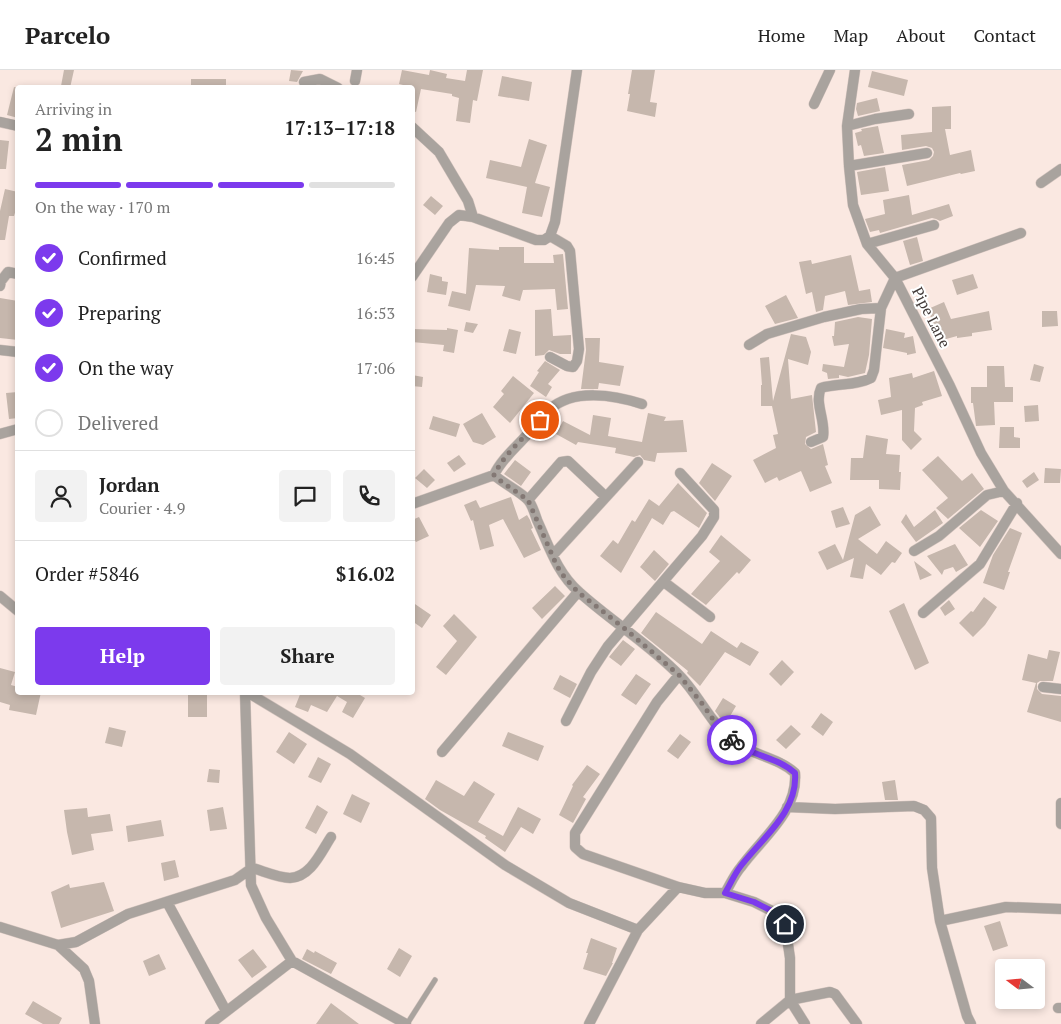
<!DOCTYPE html>
<meta charset="utf-8">
<style>
body{margin:0;font-family:"PT Serif",serif;background:#f2f2f2;color:#222;height:100vh;display:flex;flex-direction:column;font-size:19px;white-space:nowrap}
*{box-sizing:border-box;margin:0}
p{font-size:16px;color:#767676}
.icon{flex:none;width:28px;height:28px;fill:none;stroke:currentColor;stroke-width:2;stroke-linecap:round;stroke-linejoin:round}
.map{position:relative;flex:1;overflow:hidden}
.sheet{position:absolute;left:15px;top:15px;width:400px;height:610px;display:flex;flex-direction:column;background:#fff;border-radius:5px;box-shadow:0 2px 8px #0003}
.sheet>*{flex:none}
.needle{width:32px;rotate:286deg}
.buttons{position:absolute;left:995px;top:889px;display:grid;gap:10px}
.buttons a{display:grid;place-items:center;width:50px;height:50px;border-radius:5px;background:#fff;box-shadow:0 2px 8px #0003;font-size:25px}
.pin{position:absolute;display:grid;place-items:center;width:42px;height:42px;color:#fff;margin:-21px;border:2px solid #fff;border-radius:50%;box-shadow:0 1px 5px #0007}
.courier{position:absolute;display:grid;place-items:center;width:50px;height:50px;margin:-25px;border:4px solid #7c3aed;border-radius:50%;background:#fff;color:#222;box-shadow:0 1px 6px #0007}
.overview em{font-style:normal;font-weight:600}
.overview div{display:flex;flex-direction:column-reverse}
.overview{display:flex;align-items:center;justify-content:space-between;height:85px;padding:0 20px}
h1{font-size:32px;font-weight:600;line-height:38px}
.bar{display:grid;grid-template-columns:repeat(4,1fr);gap:8px 5px;align-content:center;height:60px;padding:0 20px}
.bar i{height:6px;border-radius:4px;background:#e0e0e0}
.bar .active{background:#7c3aed}
.bar p{grid-column:span 4}
.line{display:flex;align-items:center;gap:12px;padding:0 20px;border-top:1px solid #e0e0e0}
.line div{flex:1}
.round{display:grid;place-items:center;flex:none;width:52px;height:52px;border-radius:5px;background:#f2f2f2}
ol{padding:0 20px;list-style:none}
li{display:flex;align-items:center;gap:15px;height:55px}
li p{margin-inline-start:auto}
li .icon{padding:5px;border-radius:50%;background:#7c3aed;color:#fff;stroke-width:4}
li:last-child{color:#767676}
li i{width:28px;height:28px;border:2px solid #e0e0e0;border-radius:50%}
.button{display:flex;gap:10px;margin-top:auto;padding:10px 20px}
.button a{flex:1;height:58px;border-radius:5px;background:#7c3aed;color:#fff;font-size:20px;font-weight:600;line-height:58px;text-align:center}
.button a+a{background:#f2f2f2;color:#222}
header{display:flex;align-items:center;gap:30px;box-sizing:border-box;height:70px;padding:0 25px;background:#fff;border-bottom:1px solid #e0e0e0}
header strong{font-size:24px}
nav{display:flex;gap:28px;margin-inline-start:auto;font-size:18px}
.map>svg:first-child{display:block}
.building{fill:#c6b7ad}
.lines{fill:none;stroke-linecap:round;stroke-linejoin:round}
.service-casing{stroke:#d5c5bf;stroke-width:6}
.minor-casing{stroke:#d5c5bf;stroke-width:11}
.service{stroke:#a9a39e;stroke-width:5}
.minor{stroke:#a9a39e;stroke-width:10}
.done{stroke:#837874;stroke-width:5;stroke-dasharray:0 9}
.route{stroke:#7c3aed;stroke-width:6}
.labels{text-anchor:middle;dominant-baseline:central;stroke-width:4;stroke-linejoin:round;paint-order:stroke}
.street-label{font-size:15px;fill:#433b39;stroke:#fff}
</style>
<header>
<strong>Parcelo</strong>
<nav><a>Home</a><a>Map</a><a>About</a><a>Contact</a></nav>
</header>
<div class="map">
<svg width="1061" height="954" viewBox="0 0 1061 954">
<rect width="100%" height="100%" fill="#fae8e1"/>
<path class="building" d="M64,0H74L70,18L61,16Z
M291,0L303,1L297,12L289,11Z
M402,0L429,5L430,0L447,4L446,8L465,11L467,0H483L477,31L473,30L470,53L456,51L459,28L452,26V24L421,19L416,42L412,41V18H402L403,15L399,14Z
M632,0H655L650,32L657,33L655,47L627,41L630,24H628Z
M872,1L908,10L904,26L868,17Z
M502,6L532,12L529,31L498,26Z
M191,9H226V18H191Z
M14,17L18,18V48L7,45Z
M877,28L880,41L858,46L856,39L857,33Z
M951,36V59H945L950,85L971,80L975,101L961,104L960,103L907,116L902,95L929,90L933,86L934,82L932,78L926,76L902,80L901,65L932,62V37Z
M878,56L884,83L864,86L861,75L858,76L855,63L862,61L861,59Z
M529,69L547,75L535,113L550,117L542,147L522,143L527,117L486,108L490,90L521,97Z
M0,70L9,71L6,99H0Z
M885,97L889,121L861,125L857,102Z
M5,119L18,122V133L14,146H9L5,170H0V141Z
M909,125L912,145L949,134L953,146L940,151L936,149L932,148L880,163L879,160L870,162L865,149L885,144L883,130Z
M431,126L443,136L435,145L423,135Z
M917,167L923,191L910,195L903,171Z
M499,177H524V193H554L553,185L563,184L568,239L557,240L555,219L523,220L520,231L502,226L505,216L476,215L470,241L448,236L452,221L466,224L469,178L499,180Z
M851,185L859,221L870,219L872,232L848,235L845,221L825,226L823,240L816,242L812,222L806,224L799,192L811,190L812,194Z
M430,204L442,207V211L448,212L446,225L427,222Z
M973,204L978,218L957,225L952,210Z
M786,225L798,248L775,254L765,236Z
M0,228L18,231V270L0,268Z
M944,232L951,249L989,241L992,260L972,263V266L957,268V266L939,271L928,239Z
M551,239L553,266L571,265V284H560L549,280L544,285L535,286V240Z
M1042,241H1057L1058,256L1042,257Z
M858,247L872,249L869,285L865,303L848,307L839,305V308L828,309L827,303L822,301L823,294L844,297L849,274L834,276L832,266H834L835,252Z
M466,252L478,254L473,263L464,261Z
M447,258L458,260L454,283L443,281L444,275L412,272V259L447,260Z
M509,259L521,262L516,284L503,281Z
M886,259L905,263L904,268L913,266L916,283L907,285V283L883,278Z
M791,264L806,267L811,282L808,295L788,289L791,329L812,325L816,362L806,367L805,374L811,379L823,374L828,395L825,396L832,413L810,422L801,401L779,411L777,407L765,413L753,390L776,378L773,365L778,364L772,336H761V315H762L760,288L769,287L773,331Z
M585,268H600L599,292L624,296L620,316L599,313L598,319H581L586,280Z
M545,291L560,300L548,314L552,317L546,327L530,316L539,302L537,301Z
M1034,294L1044,297L1040,312L1030,310Z
M987,296H1004L1005,317H1013V332H994L995,355L976,356L973,333H971V317H987Z
M934,301L942,326L922,332L923,335L915,338L914,361L922,369L911,380L902,370V340L881,345L878,330L891,327L889,308L912,303L913,308Z
M412,305L423,307L422,317L412,316Z
M513,306L534,323L510,353L493,337L504,324L501,321Z
M18,322V348L9,349L6,323Z
M1038,335L1039,351L1025,352L1024,336Z
M482,343L496,367L483,375L473,372L463,354Z
M648,343L666,347L664,351L683,350L687,382L657,383L655,392L644,390L640,385L634,387L615,383L616,378L578,372L576,375L556,364L563,351L590,365L593,345L611,348L608,366L642,372Z
M433,346L460,354L456,367L429,359Z
M1000,357H1014V367L1020,368V378H999Z
M866,365L888,369L886,384L900,385L899,402H901L900,420L879,419V410H850L851,388H863Z
M459,385L466,394L454,402L447,393Z
M938,386L962,411L972,403L984,419L948,449L936,438L948,428L922,400Z
M515,390L531,402L521,416L504,404Z
M712,393L732,406L715,431L699,413Z
M1045,398L1061,399L1060,413H1044Z
M424,399L435,410L427,418L415,408Z
M1034,402L1039,410L1027,418L1022,411Z
M678,413L707,443L699,458L674,441L671,442L663,455L652,448L621,503L600,486L613,470L618,474L632,450L635,452L649,429L659,436Z
M511,427L519,450L527,445L530,450L533,458L531,459L541,480L524,488L503,449L489,455L494,476L480,480L473,450L471,451L464,435L476,430L480,438Z
M870,436L881,455L858,469L877,484L886,471L902,483L895,493L892,492L881,505L866,494L863,509L850,507L854,488L827,500L818,482L835,474L843,490L855,445Z
M843,437L850,454L836,458L831,441Z
M935,440L943,453L916,472L901,452L906,444L914,457Z
M981,440L998,451L980,477L959,458Z
M419,447L429,466L416,472L412,466V450Z
M1010,458L1022,463L1008,502H1010L1004,520L983,513L993,485Z
M721,465L751,490L739,504L737,502L706,535L691,524L720,491L709,482Z
M955,474L968,495L956,502L953,497L944,500L942,505L927,486Z
M654,480L669,494L655,511L640,497Z
M914,491L932,505L920,510Z
M555,516L565,526L542,549L532,538Z
M984,527L997,537L985,555L973,567L959,553L971,541L973,542Z
M949,530L955,539L945,546L940,538Z
M412,532L431,545L422,558L412,551Z
M904,533L929,593L915,600L889,541Z
M656,542L702,574L711,561L737,578L741,572L759,582L750,596L725,582L700,616L687,603L688,601L641,563Z
M454,544L477,567L446,605L436,597L457,571L443,556Z
M623,570L635,579L621,596L609,587Z
M1049,580L1060,582L1053,611H1040L1037,613V619L1042,624L1061,626V652L1027,642L1036,613L1022,610L1028,584L1047,589Z
M782,590L794,602L781,616L769,604Z
M0,598L15,602L11,615L18,617V622H41L36,645L9,640L10,635L0,632Z
M636,604L651,614L636,635L621,625Z
M560,605L577,614L570,628L553,619Z
M188,622H207V647H188Z
M301,622H355L365,628L353,648L342,642L347,632L337,626L327,642L311,635L308,642L295,637Z
M723,628L736,636L726,653L722,650L715,641Z
M821,643L833,652L823,666L811,657Z
M791,655L801,664L786,679L776,670Z
M109,657L126,661L122,677L105,673Z
M289,662L307,674L294,694L276,682Z
M508,662L544,676L538,691L502,676Z
M680,664L691,672L678,689L667,681Z
M318,687L331,694L321,713L308,707Z
M587,695L600,704L583,727L586,729L573,753L559,745L573,716L572,715Z
M209,699L220,700L219,713L207,712Z
M436,710L464,726L474,711L495,724L478,752L503,766L518,737L541,749L533,764L521,757L505,782L485,768L486,766L440,740L425,729Z
M895,710L898,730H885L882,712Z
M352,724L370,733L361,753L343,744Z
M317,735L328,742L316,764L305,758Z
M223,737L227,759L210,761L207,740Z
M87,738L88,747L110,744L113,761L91,764L94,780L72,785L67,762L64,740Z
M161,750L164,766L128,772L126,756Z
M175,790L179,807L164,811L161,793Z
M104,812L114,841L61,858L51,822L69,814L70,818Z
M1000,851L1008,876L993,881L984,856Z
M591,868L617,878L612,893H613L606,906L583,899L588,883H586Z
M399,878L412,886L400,907L387,899Z
M253,879L267,897L252,908L238,890Z
M307,879L314,883L315,881L337,893L331,904L302,889Z
M159,884L166,899L149,906L143,891Z
M33,931L62,948L59,954H43L25,944Z
M331,933L359,954H316Z"/>
<g class="lines">
<g class="service-casing">
<path id="service" d="M407,954L435,910"/>
</g>
<g class="minor-casing">
<path id="minor" d="M855,0L847,56L849,96L853,135L867,174L895,208L950,316L981,383L1004,421L1061,484
M355,11L357,0
M304,12L320,9L338,18
M814,34L830,0
M0,52L18,56
M847,56L875,49L909,44
M412,57L439,82L468,131L473,147
M849,96L927,83
M1041,113L1061,99
M867,174L934,155
M412,207L449,153L459,145L473,147L536,170H544L550,166L555,152L577,0
M0,216L1,211L8,202L18,204
M881,238L895,208L1021,163
M749,275L767,264L824,247L861,239L881,238L874,300L871,308C856,316 837,313 821,318C814,333 826,351 823,367L811,372
M0,280L18,282
M550,287L567,296L573,297L577,291L579,279L570,181L567,176L550,166
M0,364L18,359
M494,405C501,390 515,378 526,366C534,357 541,348 549,340C573,318 614,325 642,334
M528,430L561,392L568,391L606,427
M412,434L494,405C504,414 521,422 528,430C532,434 535,444 537,450C549,476 557,503 579,522C611,551 649,574 679,605C699,625 712,656 734,672C753,685 779,688 795,703C798,742 762,768 741,797C734,805 730,815 725,823
M914,481L939,466L987,425L1004,421
M553,485L638,392
M664,512L710,547
M0,526L18,541
M923,543L980,494L1017,433
M1043,617L1061,619
M245,622L251,815L266,848L292,891L406,954
M247,622L350,684L505,795L569,833L638,860L678,817L705,823H725L754,832L774,842L785,854L790,888V930L805,954
M566,651L591,602L608,576L702,466L714,447V440L680,403
M442,682L578,522
M1061,733V754
M787,737L835,739L914,736L924,740L931,748L932,798L940,851L967,946L971,954
M252,798C263,801 279,808 290,808C311,807 321,782 331,767
M678,817L583,784L575,777V763L657,632L679,605
M167,832L226,941
M940,851L1006,837L1061,839
M0,857L58,875L76,872L128,844L235,810L252,798
M58,875L84,899L89,911L95,954
M1058,938H1061
M210,954L292,891
M589,954L638,860
M761,954L790,930L830,922L835,924L857,954"/>
</g>
<use href="#service" class="service"/>
<use href="#minor" class="minor"/>
</g>
<g class="lines">
<path class="done" d="M540,350C525,367 504,384 494,405L502,412L528,430L557,496L565,508L578,522L624,558L679,605L704,636L718,657L732,670"/>
<path class="route" d="M732,670C750,686 778,687 795,703C798,742 762,768 740,797C734,805 730,815 725,823L754,832L774,842L785,854"/>
</g>
<g class="labels">
<g class="street-label">
<text transform="translate(932 247) rotate(63)">Pipe Lane</text>
</g>
</g>
</svg>
<div class="buttons">
<a><svg class="needle" viewBox="-14 -14 28 28"><path d="M0-13l5 13h-10z" fill="#e53935"/><path d="M0 13l5-13h-10z" fill="#767676"/></svg></a>
</div>
<div class="pin" style="left:540px;top:350px;background:#ea580c"><svg class="icon" aria-label="bag" viewBox="0 0 24 24"><path d="M5 8h14l-1 12H6zM9 8a3 3 0 0 1 6 0"/></svg></div>
<div class="pin" style="left:785px;top:854px;background:#1f2937"><svg class="icon" aria-label="home" viewBox="0 0 24 24"><path d="M3 11l9-7 9 7M6 9v11h12V9"/></svg></div>
<div class="courier" style="left:732px;top:670px"><svg class="icon" aria-label="bike" viewBox="0 0 24 24"><circle cx="6" cy="16" r="4"/><circle cx="18" cy="16" r="4"/><path d="M6 16l4-8h5l3 8M10 8l3 8H6M13 5h3"/></svg></div>
<section class="sheet">
<div class="overview"><div><h1>2 min</h1><p>Arriving in</p></div><em>17:13–17:18</em></div>
<div class="bar"><i class="active"></i><i class="active"></i><i class="active"></i><i></i><p>On the way · 170 m</p></div>
<ol>
<li><svg class="icon" aria-label="check" viewBox="0 0 24 24"><path d="M5 12l5 5 9-10"/></svg>Confirmed<p>16:45</p></li>
<li><svg class="icon" aria-label="check" viewBox="0 0 24 24"><path d="M5 12l5 5 9-10"/></svg>Preparing<p>16:53</p></li>
<li><svg class="icon" aria-label="check" viewBox="0 0 24 24"><path d="M5 12l5 5 9-10"/></svg>On the way<p>17:06</p></li>
<li><i></i>Delivered</li>
</ol>
<div class="line" style="height:90px"><a class="round"><svg class="icon" aria-label="person" viewBox="0 0 24 24"><circle cx="12" cy="8" r="4"/><path d="M4 21q1-7 8-7t8 7"/></svg></a><div><b>Jordan</b><p>Courier · 4.9</p></div><a class="round"><svg class="icon" aria-label="chat" viewBox="0 0 24 24"><path d="M4 5h16v11H9l-5 4z"/></svg></a><a class="round"><svg class="icon" aria-label="phone" viewBox="0 0 24 24"><path d="M5 4h4l2 5-3 2q2 4 5 5l2-3 5 2v4C11 20 4 13 5 4z"/></svg></a></div>
<div class="line" style="height:65px"><div>Order #5846</div><b>$16.02</b></div>
<div class="button"><a>Help</a><a>Share</a></div>
</section>
</div>
